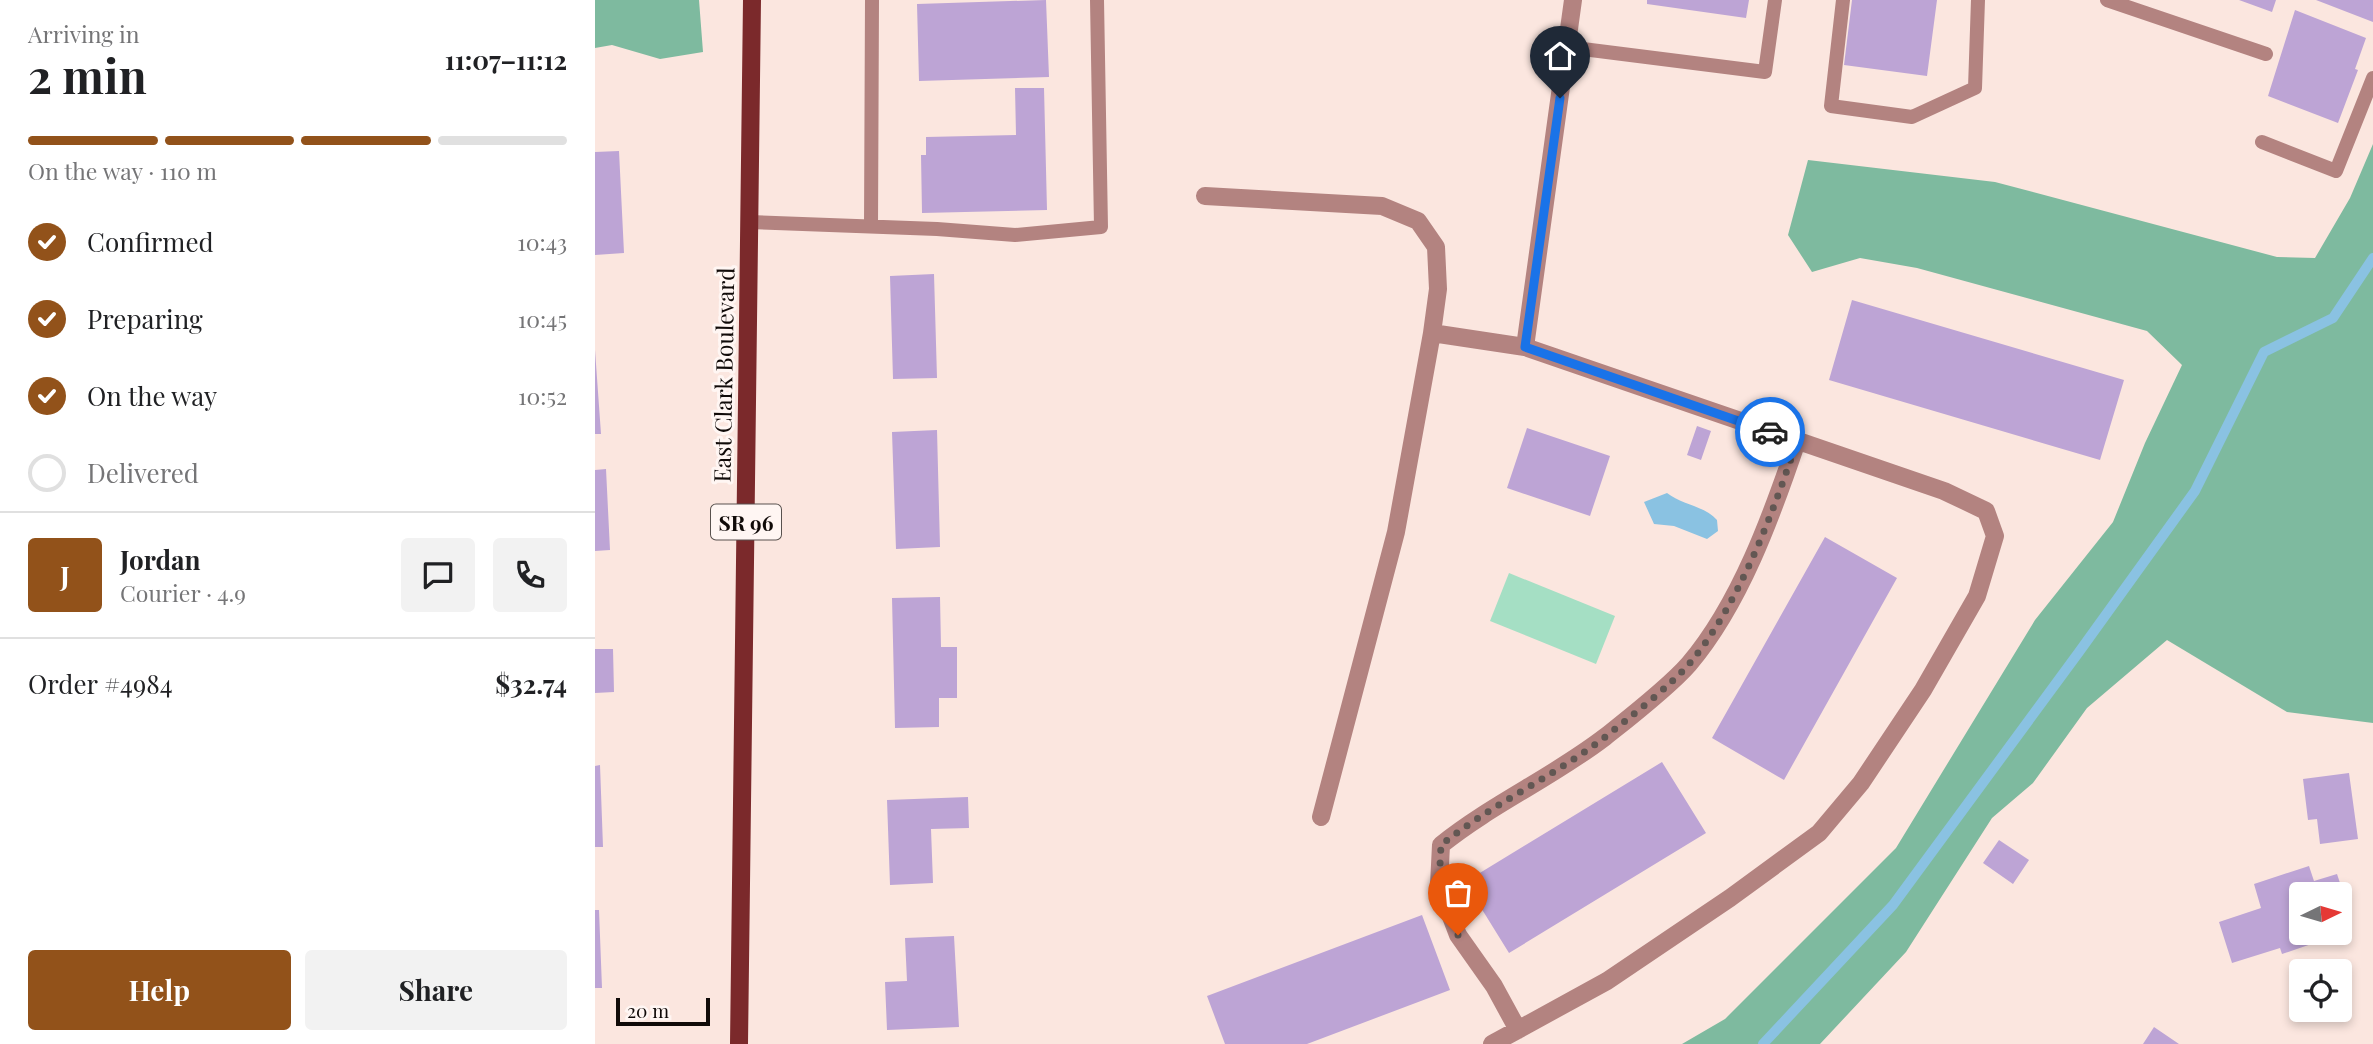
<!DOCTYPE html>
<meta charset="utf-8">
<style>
body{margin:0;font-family:"Playfair Display",serif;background:#f2f2f2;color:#202124;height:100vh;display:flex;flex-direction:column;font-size:26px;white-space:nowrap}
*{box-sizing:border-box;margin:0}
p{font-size:23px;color:#757577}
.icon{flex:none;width:38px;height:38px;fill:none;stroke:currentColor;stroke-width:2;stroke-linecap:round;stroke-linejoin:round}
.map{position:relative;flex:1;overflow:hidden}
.panel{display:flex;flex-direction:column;background:#fff;width:595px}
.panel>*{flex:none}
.needle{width:46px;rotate:85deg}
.buttons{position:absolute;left:1694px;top:882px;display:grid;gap:14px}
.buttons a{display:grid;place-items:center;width:63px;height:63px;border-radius:7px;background:#fff;box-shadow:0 4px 10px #0003;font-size:35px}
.scale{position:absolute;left:21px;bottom:18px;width:94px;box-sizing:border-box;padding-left:7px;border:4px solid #100a08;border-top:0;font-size:19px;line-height:24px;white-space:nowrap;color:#100a08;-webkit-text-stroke:5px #fff6f3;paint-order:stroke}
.pin{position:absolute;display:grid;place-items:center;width:60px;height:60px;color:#fff;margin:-72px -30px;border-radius:50% 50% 50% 0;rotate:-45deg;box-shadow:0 0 7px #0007}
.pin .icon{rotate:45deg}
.courier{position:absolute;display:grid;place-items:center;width:70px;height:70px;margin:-35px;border:5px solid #1a73e8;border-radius:50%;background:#fff;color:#222;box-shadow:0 2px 9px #0007}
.headline em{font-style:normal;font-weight:700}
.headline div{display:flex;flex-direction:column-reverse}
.headline{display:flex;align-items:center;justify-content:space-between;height:119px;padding:0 28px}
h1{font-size:46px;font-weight:700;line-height:52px}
.bar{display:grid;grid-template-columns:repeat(4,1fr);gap:10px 7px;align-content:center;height:84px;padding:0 28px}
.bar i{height:9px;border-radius:5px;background:#e0e0e0}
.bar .on{background:#92521a}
.bar p{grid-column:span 4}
.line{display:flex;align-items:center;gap:18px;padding:0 28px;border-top:2px solid #e0e0e0}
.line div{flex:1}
.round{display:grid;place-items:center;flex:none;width:74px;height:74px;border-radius:7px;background:#f2f2f2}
ol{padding:0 28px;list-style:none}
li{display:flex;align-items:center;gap:21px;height:77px}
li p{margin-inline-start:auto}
li .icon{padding:7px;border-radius:50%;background:#92521a;color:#fff;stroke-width:4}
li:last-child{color:#757577}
li i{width:38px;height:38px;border:4px solid #e0e0e0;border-radius:50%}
.cta{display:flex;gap:14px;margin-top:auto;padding:14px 28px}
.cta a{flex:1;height:80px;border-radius:7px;background:#92521a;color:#fff;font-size:28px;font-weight:700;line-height:80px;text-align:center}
.cta a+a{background:#f2f2f2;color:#202124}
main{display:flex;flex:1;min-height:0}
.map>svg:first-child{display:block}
.green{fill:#a5dfc4}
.forest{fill:#7eba9f}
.water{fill:#8ac2e2}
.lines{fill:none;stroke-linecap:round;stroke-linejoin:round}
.stream{stroke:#8ac2e2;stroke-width:10}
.building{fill:#bda4d5}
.service{stroke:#b38380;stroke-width:14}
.minor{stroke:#b38380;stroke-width:18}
.primary{stroke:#7b292b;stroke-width:18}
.done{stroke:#625753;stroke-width:7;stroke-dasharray:0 12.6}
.route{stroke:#1a73e8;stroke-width:9}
.labels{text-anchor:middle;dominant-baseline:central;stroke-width:6;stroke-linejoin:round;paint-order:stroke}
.shield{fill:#fff6f3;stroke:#58514e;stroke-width:2}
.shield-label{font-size:21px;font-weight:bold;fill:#100a08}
.street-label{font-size:23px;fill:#100a08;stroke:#fff6f3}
</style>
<main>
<section class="panel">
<div class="headline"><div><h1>2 min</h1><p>Arriving in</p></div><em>11:07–11:12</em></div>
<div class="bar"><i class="on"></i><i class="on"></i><i class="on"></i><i></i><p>On the way · 110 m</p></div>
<ol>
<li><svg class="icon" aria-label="check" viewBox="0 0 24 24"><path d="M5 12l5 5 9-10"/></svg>Confirmed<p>10:43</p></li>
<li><svg class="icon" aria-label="check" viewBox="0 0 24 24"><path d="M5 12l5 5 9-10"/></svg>Preparing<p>10:45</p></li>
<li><svg class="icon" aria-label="check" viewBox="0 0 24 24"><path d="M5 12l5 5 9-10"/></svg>On the way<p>10:52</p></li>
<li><i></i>Delivered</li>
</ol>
<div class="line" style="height:126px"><b class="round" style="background:#92521a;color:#fff">J</b><div><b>Jordan</b><p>Courier · 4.9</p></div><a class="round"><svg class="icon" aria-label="chat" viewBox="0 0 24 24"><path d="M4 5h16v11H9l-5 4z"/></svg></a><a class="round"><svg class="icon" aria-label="phone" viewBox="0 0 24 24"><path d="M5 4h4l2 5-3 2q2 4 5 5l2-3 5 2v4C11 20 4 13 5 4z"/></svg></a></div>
<div class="line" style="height:91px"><div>Order #4984</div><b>$32.74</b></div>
<div class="cta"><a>Help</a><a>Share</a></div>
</section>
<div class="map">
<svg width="1778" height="1044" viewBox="0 0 1778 1044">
<rect width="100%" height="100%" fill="#fbe6df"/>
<path class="green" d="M914,573L1020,616L1001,664L895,621Z"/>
<path class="forest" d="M0,0H104L108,52L65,59L17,45L0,48Z
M1778,144V723L1692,712L1572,640L1492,708L1438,783L1397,818L1311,952L1225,1044H1087L1130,1019L1301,848L1440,620L1518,522L1550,443L1587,365L1552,331L1322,268L1265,258L1217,272L1193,235L1213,160L1400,182L1682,257L1720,258L1755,198Z"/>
<path class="water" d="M1072,493C1087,505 1110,506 1122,520L1123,531L1112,539L1079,526L1059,524L1049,502Z"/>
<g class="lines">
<path class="stream" d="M1168,1044L1298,905L1484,652L1600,491L1669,352L1738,318L1778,258"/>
</g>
<path class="building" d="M451,0L454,77L324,81L322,4Z
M1052,0H1154L1151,18L1052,4Z
M1257,0H1342L1332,76L1249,65Z
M1644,0H1681L1677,12Z
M1721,0H1778V22Z
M1700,10L1771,38L1760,69L1763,70L1743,123L1673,96Z
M420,88H449L452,210L327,213L326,155H331V137L421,135Z
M24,151L29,253L0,255V152Z
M339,274L342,378L298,379L295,276Z
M1257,300L1529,380L1505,460L1234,380Z
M0,350L6,434H0Z
M1102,426L1116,431L1106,460L1092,455Z
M932,428L1015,456L995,516L912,488Z
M342,430L345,547L301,549L297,432Z
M11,469L15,550L0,551V470Z
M1230,537L1302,578L1189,780L1117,738Z
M345,597L346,647H362V698H344V727L300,728L297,598Z
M0,649H18L19,692L0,693Z
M1067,762L1111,833L914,953L870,882Z
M5,765L8,847H0V766Z
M1754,773L1763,839L1725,844L1722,819L1713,820L1708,779Z
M373,797L374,828L336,829L338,883L295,885L292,800Z
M1404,840L1434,860L1418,884L1388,863Z
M1714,866L1719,881L1742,874L1756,916L1745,920V894H1706V933H1726L1728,940L1687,954L1685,948L1637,963L1624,922L1666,908L1659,884Z
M0,910H4L7,988H0Z
M827,915L855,990L712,1044H630L612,996Z
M359,936L364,1027L292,1030L290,982L312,981L310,938Z
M1559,1027L1584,1044H1548Z"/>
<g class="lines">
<path class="service" d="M1248,0L1236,106L1317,117L1380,88L1383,0
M1512,0L1671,54
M972,47L1170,72L1180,0
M1667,142L1741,171L1778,78
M154,222L342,229L420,235L506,227L502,0
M276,226L277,0"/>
<path class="minor" d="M610,196L787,206L823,221L841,247L843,289L837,333L930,347
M726,817L801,532L837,333
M923,1030L899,986L863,935L844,885L846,845C897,804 958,777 1010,737C1034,718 1074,687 1094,664C1145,604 1177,515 1202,441
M897,1044L1012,981L1135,898L1224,833L1266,783L1328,690L1382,596L1400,536L1391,511L1349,491L930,347L978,0"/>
<path class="primary" d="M144,1044L157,0"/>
</g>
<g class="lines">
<path class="done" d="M863,935L844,885L846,845C897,804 958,777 1010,737C1034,718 1074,687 1094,664C1144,605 1178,513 1202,441L1175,432"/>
<path class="route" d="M965,98L930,347L1175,432"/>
</g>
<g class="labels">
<rect class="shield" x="116" y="504.5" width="70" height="35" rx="5"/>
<g class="shield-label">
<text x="151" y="522">SR 96</text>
</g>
<g class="street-label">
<text transform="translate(128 375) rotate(-89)">East Clark Boulevard</text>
</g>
</g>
</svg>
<div class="buttons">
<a><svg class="needle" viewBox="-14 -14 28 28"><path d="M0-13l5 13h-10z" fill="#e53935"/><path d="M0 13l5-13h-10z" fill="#757577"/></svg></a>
<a><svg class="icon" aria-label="locate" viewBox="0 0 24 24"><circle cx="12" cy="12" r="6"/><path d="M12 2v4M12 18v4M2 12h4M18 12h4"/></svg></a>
</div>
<div class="scale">20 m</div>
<div class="pin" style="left:863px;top:935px;background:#ea580c"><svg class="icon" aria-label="bag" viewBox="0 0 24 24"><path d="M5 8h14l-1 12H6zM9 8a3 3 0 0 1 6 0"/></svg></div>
<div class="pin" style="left:965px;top:98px;background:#1f2937"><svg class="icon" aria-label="home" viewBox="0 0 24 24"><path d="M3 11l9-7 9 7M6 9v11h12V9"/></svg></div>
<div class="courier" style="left:1175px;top:432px"><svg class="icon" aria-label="car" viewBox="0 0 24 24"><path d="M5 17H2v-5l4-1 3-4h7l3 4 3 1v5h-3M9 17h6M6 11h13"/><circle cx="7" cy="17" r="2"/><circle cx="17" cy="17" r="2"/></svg></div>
</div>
</main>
